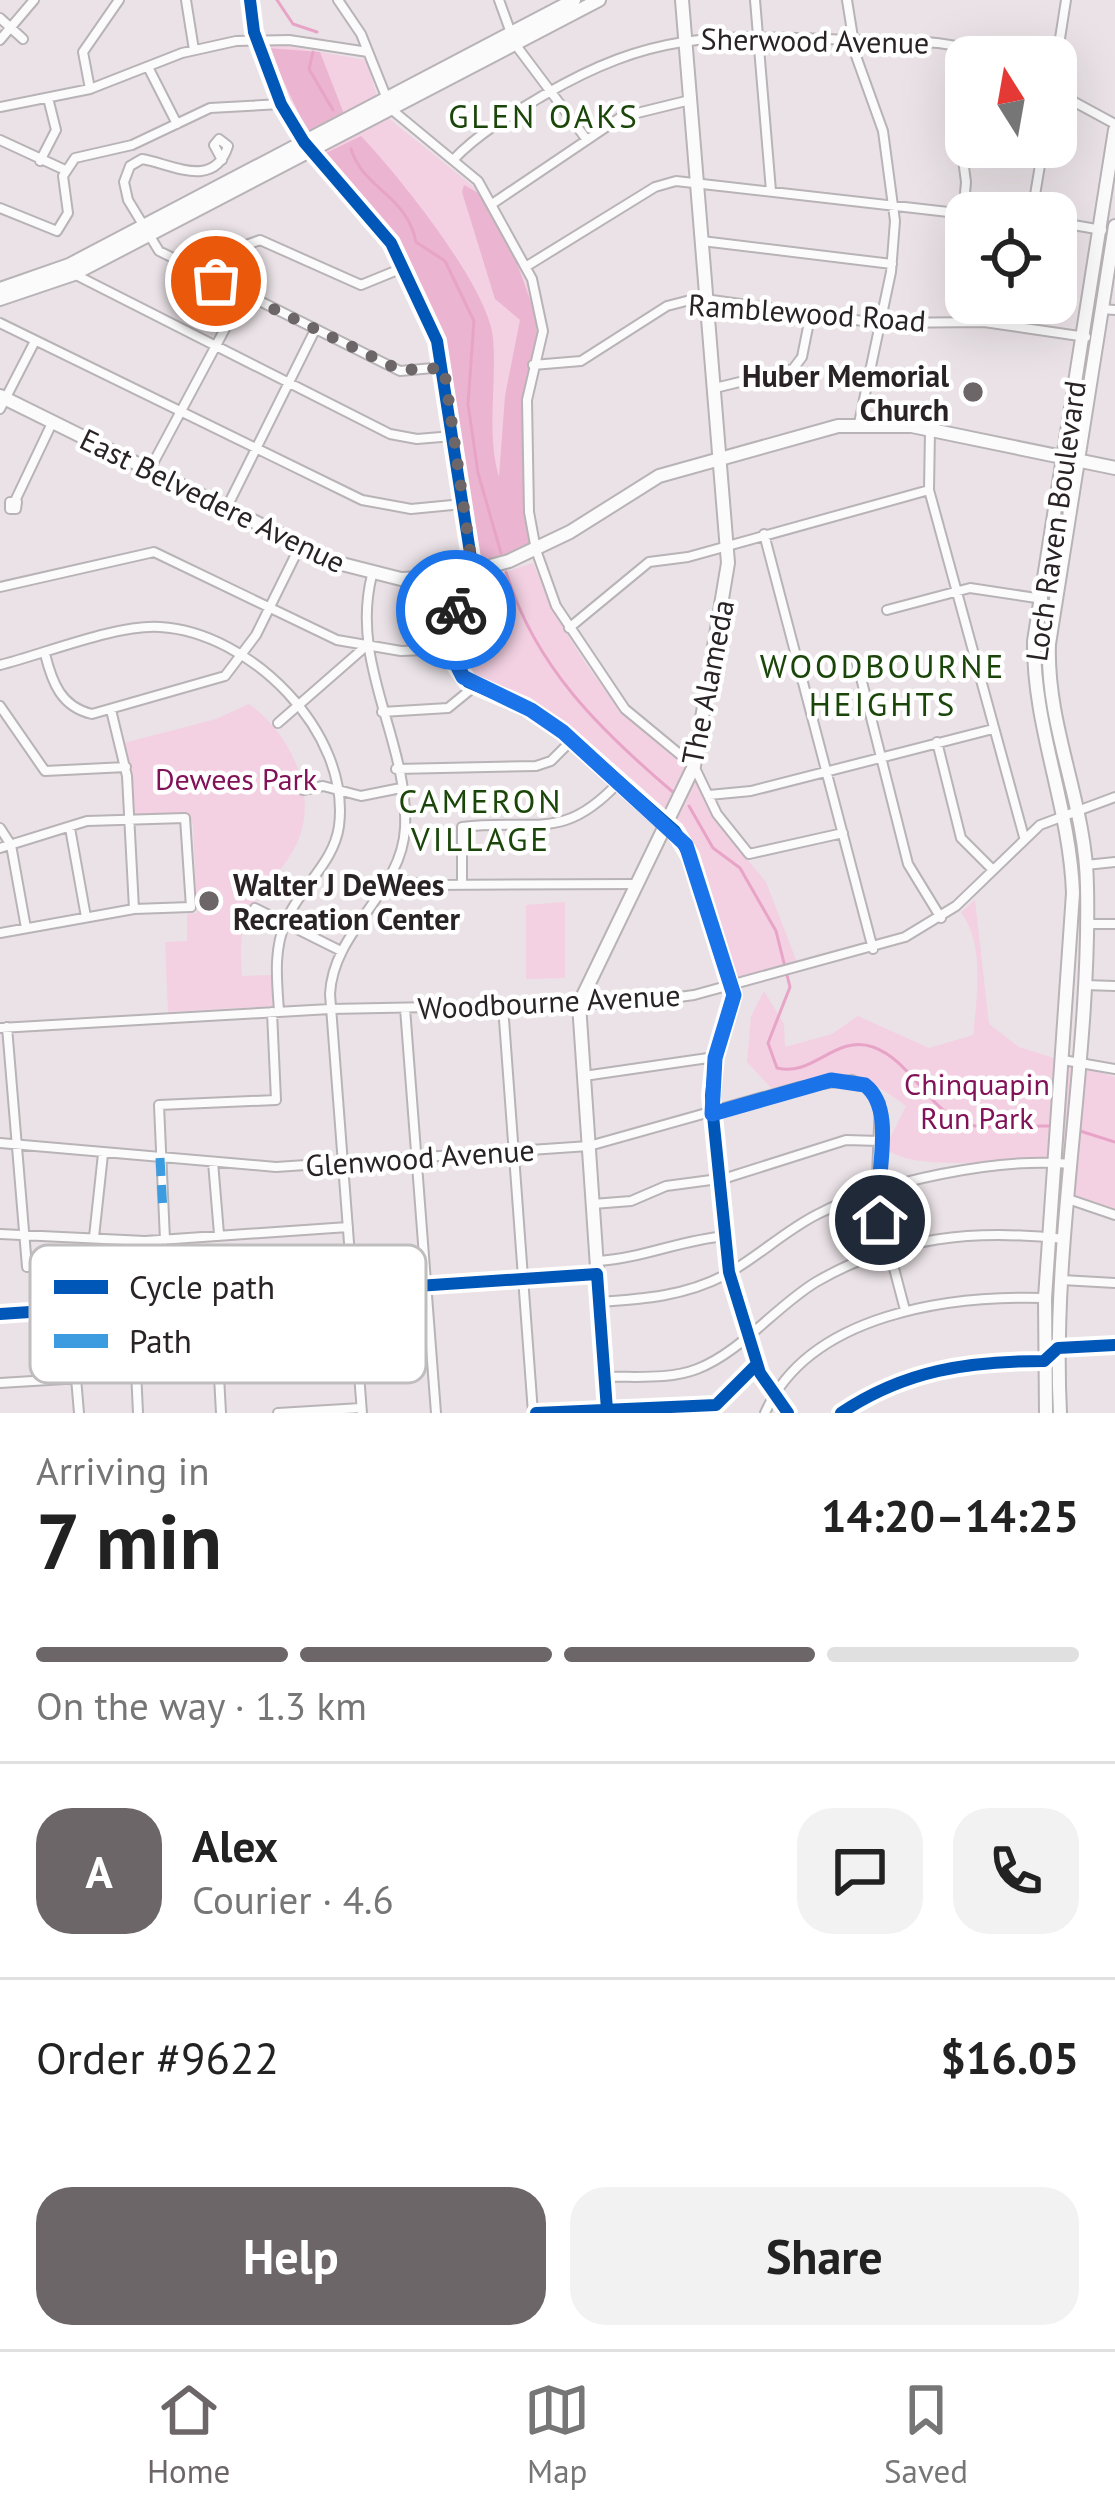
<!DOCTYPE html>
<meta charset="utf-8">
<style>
body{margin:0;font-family:"PT Sans",sans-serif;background:#f2f2f2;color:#222;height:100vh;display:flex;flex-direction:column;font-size:45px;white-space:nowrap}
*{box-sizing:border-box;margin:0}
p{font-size:39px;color:#767676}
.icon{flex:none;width:66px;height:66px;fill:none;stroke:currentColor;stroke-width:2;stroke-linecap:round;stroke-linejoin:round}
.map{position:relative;height:1413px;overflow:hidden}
.details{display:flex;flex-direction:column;background:#fff;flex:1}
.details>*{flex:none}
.needle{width:78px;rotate:349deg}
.controls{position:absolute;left:945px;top:36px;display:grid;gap:24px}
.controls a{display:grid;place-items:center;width:132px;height:132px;border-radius:24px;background:#fff;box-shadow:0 12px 48px #0002;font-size:60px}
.pin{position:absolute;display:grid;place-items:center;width:102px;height:102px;color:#fff;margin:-51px;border:6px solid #fff;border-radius:50%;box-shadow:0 3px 12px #0007}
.courier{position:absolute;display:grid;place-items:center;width:120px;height:120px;margin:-60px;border:9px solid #1a73e8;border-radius:50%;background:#fff;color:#222;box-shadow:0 3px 15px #0007}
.overview em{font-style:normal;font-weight:700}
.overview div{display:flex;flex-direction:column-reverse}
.overview{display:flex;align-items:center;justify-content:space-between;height:204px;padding:0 36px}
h1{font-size:78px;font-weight:700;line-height:90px}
.bar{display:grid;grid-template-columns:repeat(4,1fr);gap:18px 12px;align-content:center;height:144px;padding:0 36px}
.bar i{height:15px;border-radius:9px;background:#e0e0e0}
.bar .current{background:#6d6669}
.bar p{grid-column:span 4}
.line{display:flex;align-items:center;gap:30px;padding:0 36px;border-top:3px solid #e0e0e0}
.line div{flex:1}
.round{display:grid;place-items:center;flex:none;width:126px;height:126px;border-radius:36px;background:#f2f2f2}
.primary-button{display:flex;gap:24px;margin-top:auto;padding:24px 36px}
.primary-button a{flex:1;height:138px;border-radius:36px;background:#6d6669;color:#fff;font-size:48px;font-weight:700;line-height:138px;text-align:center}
.primary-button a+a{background:#f2f2f2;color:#222}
.dock{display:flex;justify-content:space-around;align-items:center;height:168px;border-top:3px solid #e0e0e0;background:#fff;font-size:33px;color:#767676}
.dock a{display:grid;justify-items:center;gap:6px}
.dock .current{color:#6d6669}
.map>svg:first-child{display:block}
.green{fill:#f3d1e2}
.forest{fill:#ebb4d0}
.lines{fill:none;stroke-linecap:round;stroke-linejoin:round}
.stream{stroke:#e8a4c7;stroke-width:3}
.minor-casing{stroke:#b8b3b6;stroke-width:12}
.major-casing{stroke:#b8b3b6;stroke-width:16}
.minor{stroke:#fcfbfb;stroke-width:8}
.major{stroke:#fcfbfb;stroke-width:12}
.quiet{stroke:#3d9ce0;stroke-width:9;stroke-dasharray:18 9;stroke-linecap:butt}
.cycleway-casing{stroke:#fff;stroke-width:20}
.cycleway{stroke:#0057b8;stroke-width:12}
.done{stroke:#6d6669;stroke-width:12;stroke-dasharray:0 21.6}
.route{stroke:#1a73e8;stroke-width:15}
.poi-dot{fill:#6d6669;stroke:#fff;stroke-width:4.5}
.labels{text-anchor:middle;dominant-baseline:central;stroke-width:9;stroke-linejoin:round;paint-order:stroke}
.street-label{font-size:30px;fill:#292326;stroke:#fff}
.poi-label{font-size:30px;font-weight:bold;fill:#292326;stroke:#fff;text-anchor:end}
.park-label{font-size:30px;fill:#811258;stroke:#fff}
.neighbourhood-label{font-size:33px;letter-spacing:3px;fill:#1b4609;stroke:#fff}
.key{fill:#fff;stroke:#bfbdbe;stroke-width:3}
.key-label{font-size:33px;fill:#292326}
</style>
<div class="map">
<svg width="1115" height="1413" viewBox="0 0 1115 1413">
<rect width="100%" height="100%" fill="#eae2e6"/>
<path class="green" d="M281,45L366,60L377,96L308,133L291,113L267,46Z
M387,117L479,191L532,293L537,339L522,413L530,549L459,433L442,334L426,294L395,241L323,151Z
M533,563C571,654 609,706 687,766L665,817L556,721L470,679L453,645L474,582Z
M249,704C289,732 320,793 297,843C286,867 263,889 249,911C239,929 241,956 242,976L273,975L274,1006L168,1012L165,942L187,941V914L197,913L193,825L185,814L135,815L124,743L216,719Z
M697,778L715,821L766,882L797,962L736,979L691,847L674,826Z
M975,900L989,1024L1019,1047L1115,1077V1209L1074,1195V1160C1026,1155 917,1176 885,1148L906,1106C847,1062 840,1074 773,1090L747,1062L751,1016L764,991L784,1024L785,1047L832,1034L858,1016L929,1048L973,1035C977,997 985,945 961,912Z
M565,902V978L526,979V905Z"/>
<path class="forest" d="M268,48L320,52L344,114L308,133Z
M361,136C398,175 488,286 493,338C497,384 486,433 499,477L505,396L520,320L495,299L462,192L464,185L480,194L514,255L536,316L537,336L522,416L530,549L479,565L442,334L399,247L324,154Z"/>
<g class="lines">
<path class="stream" d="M277,0L293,24L317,32
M313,52L309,69L333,110
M351,149C364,190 407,195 416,242L445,261L474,321L468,404L478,473L501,553
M506,572C535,667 600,730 674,793
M689,806L713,848L740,868L776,931L790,987L768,1043L777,1068C814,1077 835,1034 873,1047C915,1062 930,1118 975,1126C999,1130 1025,1125 1049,1126
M1077,1130L1115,1142"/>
<g class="minor-casing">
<path id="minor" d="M186,0L194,50
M250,0L254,32L281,104L304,142L391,243L437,341L472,565L449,630L452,660L468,682L526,707L563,732L675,831L690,856L733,995L715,1057L711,1096L729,1272L760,1373L788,1413
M338,0L361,34L391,109L478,181L532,279L543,331L527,400L529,512L536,550L556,606L625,709L694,766L717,814L749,854L843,833
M499,0L515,44L587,140
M755,0L771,191
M847,0L856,56L883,131L895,221L891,272L859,423
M0,18L23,39
M0,40L34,0
M1056,64L1066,0
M148,67L177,124
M90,89L83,52L119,0
M1056,92L1115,124
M0,107L90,89L182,53L236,41L289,40L368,52
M0,140L65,170
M454,159C480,132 512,114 544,95C660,27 725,36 854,40C900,42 948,37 990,57
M222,160L214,145L219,139L228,146C214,190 172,164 142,159L130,166L124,182L128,200L159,251L400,371L444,367
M40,161L56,130L48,98
M492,204L621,117L686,101
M0,208L57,231L68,213L63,176L75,158L132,145L210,108L281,104
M1032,213L1043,147
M1056,222L1102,230
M702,241L892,264
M960,251L966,182L954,93L962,47
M527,266L655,187L676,181L966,214
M74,274L390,434L417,439L453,436
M216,281L235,249L260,240L361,285L405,267
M1102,309L1115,310
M0,323L362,500L411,509L463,504
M1015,326L1018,303
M533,365L581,361L667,306L698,298L877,323L984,322L1086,337
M715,388L793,369L802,357L811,312
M0,409L35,341
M930,430L929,490L1024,837
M150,469L243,295
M15,501L53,421
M10,502H17L16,509H10Z
M227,507L315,330
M764,534L873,949
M0,587L154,552L337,640L401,651L449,649
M887,610L970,588L1043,599
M569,628L649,562L688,557L929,490
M45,654C52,682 61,707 92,714L225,676L256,635L300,546
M857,662L908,864L941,918
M0,665C44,654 117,624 160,627C250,632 351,732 339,826C334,863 300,887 286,921C273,950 277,981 279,1011
M0,706L45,771L126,767
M111,710L127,776L134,909
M382,712L448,708L475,686
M278,723L365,647
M937,742L961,838L992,869
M396,769L536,766L551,761L572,740
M303,790L323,786L361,796L401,788
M709,795L751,791L993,729
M0,828L11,845L26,928
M70,828L86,917
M0,848L87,821L185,818L191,907L134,909L0,933
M1086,865L1115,862
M390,877L424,885L638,884
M462,884V827C536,818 562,843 619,782
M255,908L341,951
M1088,924H1115
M1084,985L1115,986
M503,1006L533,1413
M405,1008L436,1413
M7,1027L27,1267
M0,1028L330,1009L634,1003L694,995L905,937L956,906L1040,825L1115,797
M1063,1060L1115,1069
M584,1076L715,1057
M0,1143L276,1167L589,1146L799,1087L852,1080L871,1089L880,1103L876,1200L905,1310
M213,1162L219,1234
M1068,1199L1115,1215
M593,1204L631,1201L666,1186L726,1178L846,1140L880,1141
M0,1234L145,1241L348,1227
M94,1237L103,1154
M165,1240L159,1105L276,1100L272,1012
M598,1261C644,1258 680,1240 726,1236
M1062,1280L1115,1283
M215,1302L221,1413
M599,1302C644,1299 685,1296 725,1275C757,1258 784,1231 818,1214C882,1181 999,1157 1071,1164
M133,1306L138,1413
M0,1314L597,1274
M1055,1350L1115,1345
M605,1377C634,1376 669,1380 697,1369C741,1352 775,1307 816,1282C895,1236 976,1229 1065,1239
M76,1378L79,1413
M0,1383L98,1377
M278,1413L361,1408
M362,1413L330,994C333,930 402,892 405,828C409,740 349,665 372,575
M536,1413L606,1410
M765,1413C809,1313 951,1295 1045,1298
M841,1413C906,1369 969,1363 1045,1361"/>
</g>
<g class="major-casing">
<path id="major" d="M0,289L69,265L574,0
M0,299L74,274L599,0
M0,396L338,563L401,579L450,577L509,561L570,532L659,476L838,426H912L1115,468
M607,1413L579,1004L694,766L728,563L682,0
M1046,1413L1045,1298L1073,893C1070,807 1033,727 1034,641L1115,130
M1060,1413C1051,1237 1091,1061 1087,886C1086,803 1046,727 1049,644L1115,226"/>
</g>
<use href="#minor" class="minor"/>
<use href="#major" class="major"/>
<path class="quiet" d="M160,1158L163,1211"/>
<g class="cycleway-casing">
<path id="cycleway" d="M250,0L254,32L281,104L304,142L391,243L437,341L472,565L449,630L452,660L468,682L526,707L563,732L675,831L690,856L733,995L715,1057L711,1096L729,1272L760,1373L788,1413
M0,1314L597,1274L607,1410
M536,1413L716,1405L756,1365
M841,1413C905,1370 969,1361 1044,1361L1058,1348L1115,1345"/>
</g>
<use href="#cycleway" class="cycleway"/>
</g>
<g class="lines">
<path class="done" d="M216,281L400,370L444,368L472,565L456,610"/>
<path class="route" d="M456,610L449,649L463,677L531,710L563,732L686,845L734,995L715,1058L712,1114L831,1080L865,1085C899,1112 872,1181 880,1220"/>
</g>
<g class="poi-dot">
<circle cx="973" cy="392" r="12"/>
<circle cx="209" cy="901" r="12"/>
</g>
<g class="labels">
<g class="street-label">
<text transform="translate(815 40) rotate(1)">Sherwood Avenue</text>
<text transform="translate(807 312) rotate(4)">Ramblewood Road</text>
<text transform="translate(213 500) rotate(26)">East Belvedere Avenue</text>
<text transform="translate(1055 521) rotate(-82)">Loch Raven Boulevard</text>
<text transform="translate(707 682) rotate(-79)">The Alameda</text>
<text transform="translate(549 1001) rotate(-3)">Woodbourne Avenue</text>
<text transform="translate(420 1157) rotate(-4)">Glenwood Avenue</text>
</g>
<g class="poi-label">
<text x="949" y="375">Huber Memorial<tspan x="949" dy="34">Church</tspan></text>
<text x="233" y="884" text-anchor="start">Walter J DeWees<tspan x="233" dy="34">Recreation Center</tspan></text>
</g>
<g class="park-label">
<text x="236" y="778">Dewees Park</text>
<text x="977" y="1083">Chinquapin<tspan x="977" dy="34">Run Park</tspan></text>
</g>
<g class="neighbourhood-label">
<text x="544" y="115">GLEN OAKS</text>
<text x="883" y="665">WOODBOURNE<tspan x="883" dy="38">HEIGHTS</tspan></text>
<text x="481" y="800">CAMERON<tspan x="481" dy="38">VILLAGE</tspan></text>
</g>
</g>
<rect x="30" y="1245" width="396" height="138" rx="18" class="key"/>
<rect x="54" y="1280" width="54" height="14" fill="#0057b8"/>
<rect x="54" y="1334" width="54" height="14" fill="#3d9ce0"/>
<g class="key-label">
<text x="129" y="1299">Cycle path</text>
<text x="129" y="1353">Path</text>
</g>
</svg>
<div class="controls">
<a><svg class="needle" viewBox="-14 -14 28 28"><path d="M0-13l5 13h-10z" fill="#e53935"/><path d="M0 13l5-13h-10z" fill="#767676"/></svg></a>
<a><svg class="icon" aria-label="locate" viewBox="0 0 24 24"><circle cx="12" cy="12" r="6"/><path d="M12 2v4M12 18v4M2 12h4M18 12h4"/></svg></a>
</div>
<div class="pin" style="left:216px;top:281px;background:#ea580c"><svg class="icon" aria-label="bag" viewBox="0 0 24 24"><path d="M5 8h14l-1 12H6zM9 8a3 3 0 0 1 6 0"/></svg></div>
<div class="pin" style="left:880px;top:1220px;background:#1f2937"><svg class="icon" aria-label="home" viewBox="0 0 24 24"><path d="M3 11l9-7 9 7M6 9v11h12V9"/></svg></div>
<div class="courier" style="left:456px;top:610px"><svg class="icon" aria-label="bike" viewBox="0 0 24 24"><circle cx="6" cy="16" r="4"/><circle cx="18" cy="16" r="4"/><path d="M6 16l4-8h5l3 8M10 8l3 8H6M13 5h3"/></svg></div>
</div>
<section class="details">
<div class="overview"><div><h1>7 min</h1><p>Arriving in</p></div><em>14:20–14:25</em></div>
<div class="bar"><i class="current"></i><i class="current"></i><i class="current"></i><i></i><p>On the way · 1.3 km</p></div>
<div class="line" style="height:216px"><b class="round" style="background:#6d6669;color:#fff">A</b><div><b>Alex</b><p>Courier · 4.6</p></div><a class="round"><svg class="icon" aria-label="chat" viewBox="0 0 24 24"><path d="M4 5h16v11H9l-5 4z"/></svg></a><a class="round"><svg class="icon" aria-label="phone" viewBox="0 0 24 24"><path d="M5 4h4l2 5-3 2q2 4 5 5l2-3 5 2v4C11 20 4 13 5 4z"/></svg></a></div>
<div class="line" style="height:156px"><div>Order #9622</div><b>$16.05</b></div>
<div class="primary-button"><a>Help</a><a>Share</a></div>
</section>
<nav class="dock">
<a class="current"><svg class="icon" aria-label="home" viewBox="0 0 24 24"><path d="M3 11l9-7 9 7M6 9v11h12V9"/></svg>Home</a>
<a><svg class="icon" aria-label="map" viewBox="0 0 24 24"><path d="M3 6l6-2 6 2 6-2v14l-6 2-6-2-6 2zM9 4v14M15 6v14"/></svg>Map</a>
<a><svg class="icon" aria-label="saved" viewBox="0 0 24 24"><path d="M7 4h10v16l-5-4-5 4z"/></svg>Saved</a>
</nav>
